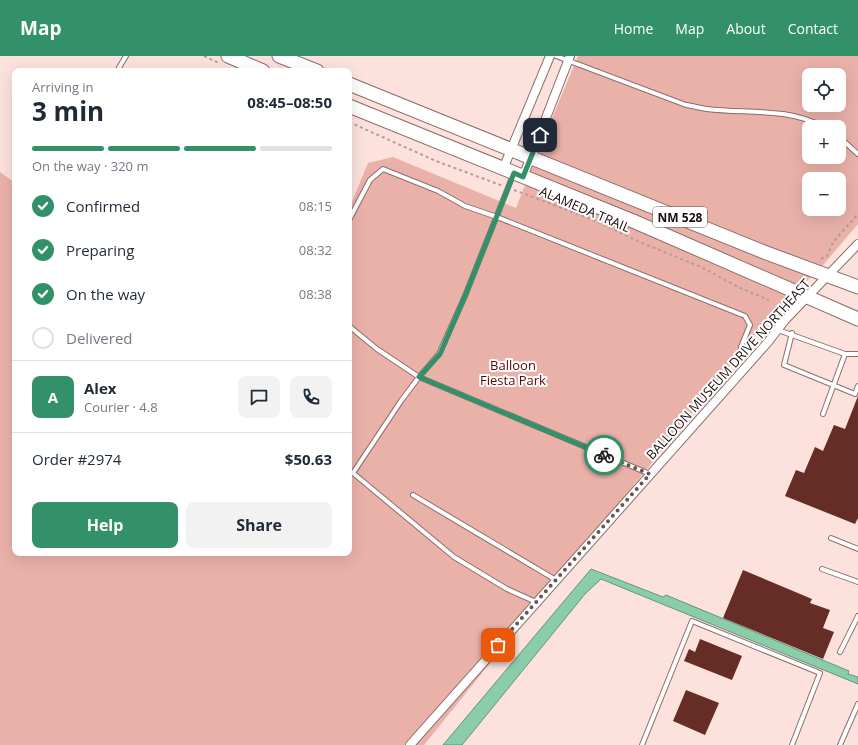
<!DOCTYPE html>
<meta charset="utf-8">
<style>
body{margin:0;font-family:"Open Sans",sans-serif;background:#f2f2f3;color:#1f2937;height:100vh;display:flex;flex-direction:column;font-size:15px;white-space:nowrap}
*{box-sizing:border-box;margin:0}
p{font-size:13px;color:#747a83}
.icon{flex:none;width:22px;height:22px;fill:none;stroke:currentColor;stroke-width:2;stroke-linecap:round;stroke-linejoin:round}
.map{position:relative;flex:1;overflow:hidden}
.sheet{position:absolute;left:12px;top:12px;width:340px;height:488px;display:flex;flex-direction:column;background:#fff;border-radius:8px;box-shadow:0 4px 16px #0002}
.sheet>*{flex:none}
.buttons{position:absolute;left:802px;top:12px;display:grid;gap:8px}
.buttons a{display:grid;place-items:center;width:44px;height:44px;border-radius:8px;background:#fff;box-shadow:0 4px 16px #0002;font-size:20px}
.pin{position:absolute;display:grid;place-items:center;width:34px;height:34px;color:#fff;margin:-17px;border-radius:8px;box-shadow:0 2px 6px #0006}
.courier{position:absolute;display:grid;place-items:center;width:40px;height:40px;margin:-20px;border:3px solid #339169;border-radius:50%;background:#fff;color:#222;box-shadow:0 1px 5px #0007}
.summary em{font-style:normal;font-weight:700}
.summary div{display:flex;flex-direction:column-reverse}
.summary{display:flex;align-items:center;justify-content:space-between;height:68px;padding:0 20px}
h1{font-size:26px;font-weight:700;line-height:30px}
.bar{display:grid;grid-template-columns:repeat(4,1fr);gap:6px 4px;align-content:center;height:48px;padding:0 20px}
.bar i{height:5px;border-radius:3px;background:#e0e1e3}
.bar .current{background:#339169}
.bar p{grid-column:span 4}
.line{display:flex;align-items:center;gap:10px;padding:0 20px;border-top:1px solid #e0e1e3}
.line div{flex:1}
.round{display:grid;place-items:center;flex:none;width:42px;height:42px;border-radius:8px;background:#f2f2f3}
ol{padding:0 20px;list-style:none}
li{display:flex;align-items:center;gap:12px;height:44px}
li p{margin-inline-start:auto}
li .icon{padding:4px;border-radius:50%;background:#339169;color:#fff;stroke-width:4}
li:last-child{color:#747a83}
li i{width:22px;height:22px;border:2px solid #e0e1e3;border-radius:50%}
.action{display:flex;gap:8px;margin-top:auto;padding:8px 20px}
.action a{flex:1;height:46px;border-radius:8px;background:#339169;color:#fff;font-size:16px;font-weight:700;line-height:46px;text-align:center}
.action a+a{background:#f2f2f3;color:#1f2937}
header{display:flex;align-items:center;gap:24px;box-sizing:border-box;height:56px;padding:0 20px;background:#339169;color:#fff}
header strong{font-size:19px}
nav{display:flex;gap:22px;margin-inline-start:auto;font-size:14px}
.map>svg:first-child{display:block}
.green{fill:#eab1a9;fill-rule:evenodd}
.water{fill:#89cdab;stroke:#67937b}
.building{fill:#662d27}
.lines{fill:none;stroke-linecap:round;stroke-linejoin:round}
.service-casing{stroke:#8b6e6a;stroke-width:6}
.minor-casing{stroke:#8b6e6a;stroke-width:10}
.primary-casing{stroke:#8b6e6a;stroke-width:15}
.path{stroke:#b39d9a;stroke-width:2;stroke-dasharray:3 3;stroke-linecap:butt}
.service{stroke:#fff;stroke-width:4}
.minor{stroke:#fff;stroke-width:8}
.primary{stroke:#fff;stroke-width:13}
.done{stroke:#675754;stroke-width:4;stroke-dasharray:0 7.2}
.route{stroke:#339169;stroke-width:5}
.labels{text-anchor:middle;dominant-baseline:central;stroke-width:4;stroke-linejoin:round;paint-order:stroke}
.shield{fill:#fff;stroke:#5d5554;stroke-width:1}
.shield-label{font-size:12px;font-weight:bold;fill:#170c0b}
.street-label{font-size:13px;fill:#170c0b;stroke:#fff}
.park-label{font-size:13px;fill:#590507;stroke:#fff}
</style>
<header>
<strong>Map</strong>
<nav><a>Home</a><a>Map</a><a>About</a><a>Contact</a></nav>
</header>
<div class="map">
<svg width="858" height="689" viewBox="0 0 858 689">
<rect width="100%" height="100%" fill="#fce1dd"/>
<path class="green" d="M578,0H858V168L824,208L767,264L424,689H0V116L15,127V497H349V153L368,107L393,101L516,152L543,84ZM809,19H839V49H809ZM809,71H839V101H809ZM809,123H839V153H809Z"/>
<path class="water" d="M591,513L663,541L666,539L849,615L848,618L858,621V628L601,523L585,538L462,689H443Z"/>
<path class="building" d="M858,340V462L855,468L785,440L796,414L804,417L815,391L823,395L834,369L845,373Z
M743,514L812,543L810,547L830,554L823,572L834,576L823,603L723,562Z
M700,583L742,600L732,624L684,605L689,593L695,596Z
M686,634L719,647L705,679L673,665Z"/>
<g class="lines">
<g class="service-casing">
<path id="service" d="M556,0L686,49C693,50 700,52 707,53C745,58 789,51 823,71
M117,15L126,0
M839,81L858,98
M513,119L465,240L439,298L419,321L401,345L353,417L454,501L507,533L536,546
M349,164L370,124L383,113L438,135L465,150L497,161L745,260L750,269L741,291
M349,270L377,293L419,321L650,418
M778,274L845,298H858
M792,277L784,309L855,338L858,330
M823,358L845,298
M413,439L556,524
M831,482L858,493
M822,513L858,526
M840,596L858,560
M642,689L692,565L820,617L792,689
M840,689L858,648"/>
</g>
<g class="minor-casing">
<path id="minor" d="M503,113L550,0
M523,121L570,0
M410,689L768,286L785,264L858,188"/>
</g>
<g class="primary-casing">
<path id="primary" d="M228,0L263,15
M279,0L317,15
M349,28L764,196L858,231
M349,50L633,165L858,263"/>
</g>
<path class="path" d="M204,0L219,7
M349,66L436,105L503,130
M514,134L596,165L642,187L701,211L740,232L769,244
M821,203L827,200L833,186L858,158"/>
<use href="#service" class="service"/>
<use href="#minor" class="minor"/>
<use href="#primary" class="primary"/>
</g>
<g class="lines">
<path class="done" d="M498,589L650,418L604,399"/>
<path class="route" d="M540,79L523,121L514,117L465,240L440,298L419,321L604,399"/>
</g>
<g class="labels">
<rect class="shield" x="653" y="151" width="54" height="20" rx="3"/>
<g class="shield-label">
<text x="680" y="161">NM 528</text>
</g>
<g class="street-label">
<text transform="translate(585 153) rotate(23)">ALAMEDA TRAIL</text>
<text transform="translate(728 313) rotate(-48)">BALLOON MUSEUM DRIVE NORTHEAST</text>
</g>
<g class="park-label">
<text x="513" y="309">Balloon<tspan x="513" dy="15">Fiesta Park</tspan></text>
</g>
</g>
</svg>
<div class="buttons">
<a><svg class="icon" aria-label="locate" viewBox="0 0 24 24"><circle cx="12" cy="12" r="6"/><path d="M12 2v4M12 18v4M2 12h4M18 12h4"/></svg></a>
<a>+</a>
<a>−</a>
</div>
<div class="pin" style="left:498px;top:589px;background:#ea580c"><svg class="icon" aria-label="bag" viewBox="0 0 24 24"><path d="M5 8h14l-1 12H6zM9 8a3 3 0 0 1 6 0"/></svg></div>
<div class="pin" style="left:540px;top:79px;background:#1f2937"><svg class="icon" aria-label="home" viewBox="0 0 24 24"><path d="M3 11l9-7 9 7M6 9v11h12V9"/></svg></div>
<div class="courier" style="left:604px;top:399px"><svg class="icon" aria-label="bike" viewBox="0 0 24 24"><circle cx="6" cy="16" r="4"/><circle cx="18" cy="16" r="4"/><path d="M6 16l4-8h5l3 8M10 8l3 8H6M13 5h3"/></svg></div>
<section class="sheet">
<div class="summary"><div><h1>3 min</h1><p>Arriving in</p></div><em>08:45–08:50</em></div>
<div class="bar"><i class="current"></i><i class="current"></i><i class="current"></i><i></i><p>On the way · 320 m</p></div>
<ol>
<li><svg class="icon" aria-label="check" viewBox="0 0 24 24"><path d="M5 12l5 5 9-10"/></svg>Confirmed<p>08:15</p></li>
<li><svg class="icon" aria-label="check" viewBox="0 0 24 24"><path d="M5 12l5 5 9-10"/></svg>Preparing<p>08:32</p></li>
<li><svg class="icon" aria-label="check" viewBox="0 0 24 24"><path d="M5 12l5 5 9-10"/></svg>On the way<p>08:38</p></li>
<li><i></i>Delivered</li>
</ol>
<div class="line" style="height:72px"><b class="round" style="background:#339169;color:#fff">A</b><div><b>Alex</b><p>Courier · 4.8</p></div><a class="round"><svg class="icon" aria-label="chat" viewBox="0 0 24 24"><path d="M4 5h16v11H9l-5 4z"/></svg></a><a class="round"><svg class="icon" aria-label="phone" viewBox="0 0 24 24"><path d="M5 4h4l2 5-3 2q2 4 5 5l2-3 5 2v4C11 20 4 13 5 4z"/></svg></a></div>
<div class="line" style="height:52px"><div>Order #2974</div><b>$50.63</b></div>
<div class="action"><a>Help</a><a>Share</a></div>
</section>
</div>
